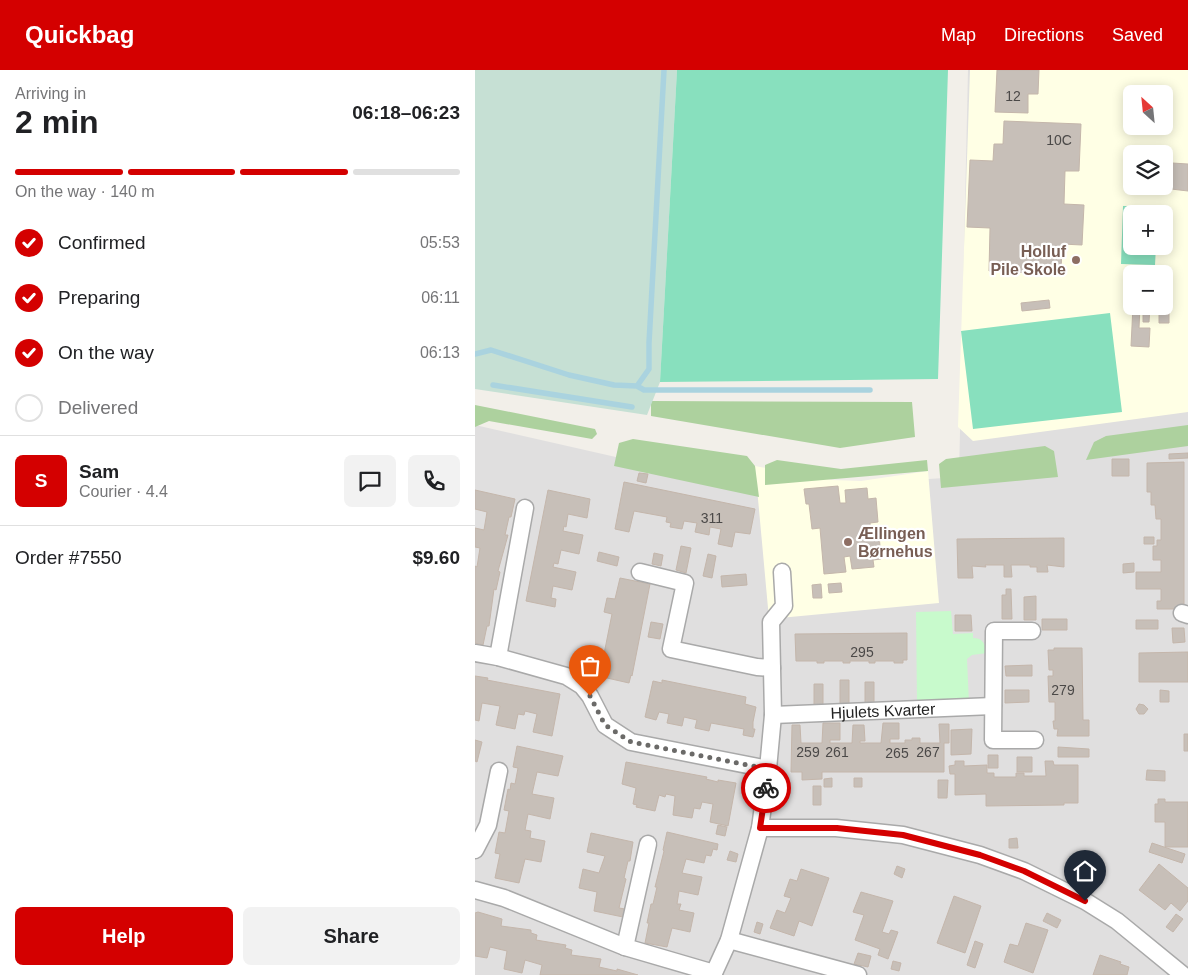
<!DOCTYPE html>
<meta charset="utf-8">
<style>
body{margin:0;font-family:Helvetica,sans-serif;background:#f2f2f2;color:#202124;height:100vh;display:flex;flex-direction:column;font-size:19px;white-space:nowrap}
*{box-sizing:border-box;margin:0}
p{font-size:16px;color:#757577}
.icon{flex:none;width:28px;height:28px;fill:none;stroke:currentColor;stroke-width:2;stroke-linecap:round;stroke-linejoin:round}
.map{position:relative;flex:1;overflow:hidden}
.drawer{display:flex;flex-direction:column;background:#fff;width:475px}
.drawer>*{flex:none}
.needle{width:32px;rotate:333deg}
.fabs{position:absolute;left:648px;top:15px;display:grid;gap:10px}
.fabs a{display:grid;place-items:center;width:50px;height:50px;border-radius:8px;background:#fff;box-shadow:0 2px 12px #0003;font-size:25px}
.pin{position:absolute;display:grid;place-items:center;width:42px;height:42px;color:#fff;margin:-51px -21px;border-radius:50% 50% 50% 0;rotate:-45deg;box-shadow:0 0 5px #0007}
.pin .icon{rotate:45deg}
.courier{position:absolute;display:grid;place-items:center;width:50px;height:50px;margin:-25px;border:4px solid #d40000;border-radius:50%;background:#fff;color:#222;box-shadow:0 1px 6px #0007}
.overview em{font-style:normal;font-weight:700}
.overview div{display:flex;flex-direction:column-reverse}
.overview{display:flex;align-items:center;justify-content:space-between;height:85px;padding:0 15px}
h1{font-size:32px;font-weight:700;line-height:38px}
.bar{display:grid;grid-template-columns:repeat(4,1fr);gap:8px 5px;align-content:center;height:60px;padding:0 15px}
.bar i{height:6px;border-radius:4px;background:#e0e0e0}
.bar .active{background:#d40000}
.bar p{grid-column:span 4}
.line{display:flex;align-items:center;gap:12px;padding:0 15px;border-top:1px solid #e0e0e0}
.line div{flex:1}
.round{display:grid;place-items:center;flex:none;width:52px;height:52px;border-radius:8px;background:#f2f2f2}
ol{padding:0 15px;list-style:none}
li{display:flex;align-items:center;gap:15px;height:55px}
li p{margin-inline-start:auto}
li .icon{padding:5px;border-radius:50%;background:#d40000;color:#fff;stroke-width:4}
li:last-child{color:#757577}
li i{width:28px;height:28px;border:2px solid #e0e0e0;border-radius:50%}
.action{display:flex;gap:10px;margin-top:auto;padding:10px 15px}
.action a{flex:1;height:58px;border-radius:8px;background:#d40000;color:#fff;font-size:20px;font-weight:700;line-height:58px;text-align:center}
.action a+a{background:#f2f2f2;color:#202124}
header{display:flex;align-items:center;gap:30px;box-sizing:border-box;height:70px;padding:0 25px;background:#d40000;color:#fff}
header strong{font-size:24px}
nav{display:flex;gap:28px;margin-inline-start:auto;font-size:18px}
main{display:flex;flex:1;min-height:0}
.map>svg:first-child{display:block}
.residential{fill:#e0dfdf;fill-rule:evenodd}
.education{fill:#ffffe5;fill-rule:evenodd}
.forest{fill:#add19e}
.wetland{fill:#c6e0d4}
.park{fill:#c8facc}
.pitch{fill:#88e0be}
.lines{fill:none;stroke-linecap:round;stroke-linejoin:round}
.stream{stroke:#aad3df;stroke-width:5.5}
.building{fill:#c7bfb8;stroke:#c4b6ab}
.street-casing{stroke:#a9a9a9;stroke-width:19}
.street{stroke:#fff;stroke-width:16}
.done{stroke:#6b6a68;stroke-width:5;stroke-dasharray:0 9}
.route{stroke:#d40000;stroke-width:6}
.education-dot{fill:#8d6e63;stroke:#fff;stroke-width:2}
.labels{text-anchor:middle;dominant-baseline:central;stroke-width:4.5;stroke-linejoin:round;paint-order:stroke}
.number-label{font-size:14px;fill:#4b4948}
.education-label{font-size:16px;font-weight:bold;fill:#785e54;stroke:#fff;text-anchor:end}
.street-label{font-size:16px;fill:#222;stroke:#fff}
</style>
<header>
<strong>Quickbag</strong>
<nav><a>Map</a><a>Directions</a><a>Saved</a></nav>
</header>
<main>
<section class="drawer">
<div class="overview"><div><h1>2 min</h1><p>Arriving in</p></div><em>06:18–06:23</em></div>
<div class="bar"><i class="active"></i><i class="active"></i><i class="active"></i><i></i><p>On the way · 140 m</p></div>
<ol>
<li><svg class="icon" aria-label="check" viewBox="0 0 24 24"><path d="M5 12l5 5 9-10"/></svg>Confirmed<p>05:53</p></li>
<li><svg class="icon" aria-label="check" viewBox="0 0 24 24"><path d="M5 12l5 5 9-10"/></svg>Preparing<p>06:11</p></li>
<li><svg class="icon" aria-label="check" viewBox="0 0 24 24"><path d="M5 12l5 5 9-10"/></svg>On the way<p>06:13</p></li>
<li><i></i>Delivered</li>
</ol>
<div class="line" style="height:90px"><b class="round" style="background:#d40000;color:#fff">S</b><div><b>Sam</b><p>Courier · 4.4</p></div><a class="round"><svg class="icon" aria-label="chat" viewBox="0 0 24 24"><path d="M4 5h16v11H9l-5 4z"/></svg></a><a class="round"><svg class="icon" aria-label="phone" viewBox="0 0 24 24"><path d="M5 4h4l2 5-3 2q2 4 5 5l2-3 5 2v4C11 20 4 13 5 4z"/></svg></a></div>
<div class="line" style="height:65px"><div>Order #7550</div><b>$9.60</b></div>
<div class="action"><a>Help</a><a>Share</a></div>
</section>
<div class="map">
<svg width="713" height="905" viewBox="0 0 713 905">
<rect width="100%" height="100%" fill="#f2efe9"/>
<path class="residential" d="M493,0H713V905H0V355L286,420L484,407ZM656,24H689V56H656ZM656,84H689V116H656ZM656,144H689V176H656ZM656,204H689V236H656Z"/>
<path class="education" d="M495,0H713V342L498,371L483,357ZM656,24H689V56H656ZM656,84H689V116H656ZM656,144H689V176H656ZM656,204H689V236H656Z
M280,396L357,410L386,411L453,401L464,533L294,549Z"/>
<path class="forest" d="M176,331L437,332L440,367L365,378L176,346Z
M0,335L120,359L122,364L117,369L14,351L0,357Z
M713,355V376L611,390L619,372L631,366Z
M158,369L272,386L280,396L284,427L139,396L144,373Z
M570,376L579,381L583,407L466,418L464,394L471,389Z
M302,390L366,399L452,390L453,401L290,415V395Z"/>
<path class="wetland" d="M0,0H202L185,312L172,345L0,319Z"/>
<path class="park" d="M476,541L478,564L498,563V568C508,568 510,574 512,583L497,585L492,589L494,633L442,634L441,542Z"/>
<path class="pitch" d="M202,0H473L463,309L185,312Z
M648,136L683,137V144H656V176H681L680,195L646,194Z
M635,243L647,342L498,359L486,261Z"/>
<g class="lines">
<path class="stream" d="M0,284L16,280L94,305L139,315L162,316L174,299V273L189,0
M18,315L157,337
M162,316L169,320H395"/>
</g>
<path class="building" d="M522,0H564L563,24H553V43L520,42Z
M529,51L606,54L604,101H590L589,134L609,135L607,175L587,174L586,204L514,201L515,158L492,157L495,90L518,91L519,74H528Z
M697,93L713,94V121L696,119Z
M574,230L575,238L547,241L546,233Z
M658,236H665L664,258H675L674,277L656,276Z
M668,236H675L674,252H668Z
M684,237L694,238V253H684Z
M713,383V388L694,389V384Z
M637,389H654V406H637Z
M709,392V539H682V531H686V519H661V502H686V490H678V476H682V470H686V449H681L680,435H676V422H672V393Z
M164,403L173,404L171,413L162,411Z
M149,412L280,439L275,464L260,462L257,477L243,474L246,459L235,457L234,465L220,462L222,453L209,451L207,459L195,457L196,453L191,452L192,447L159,441L154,462L140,459Z
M363,416L365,433H371L370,420L392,418L393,429L401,428L403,452L395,453L396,465L404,464L406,489L398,490L399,497L377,499L375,486L369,487L371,502L349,504L345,458L337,459L334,434H331L329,419Z
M0,420L40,429L36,447H34L30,465H33L23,501L25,502L21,520L19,519L14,556H12L8,575L0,573V496L2,497L5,478L0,477V458L9,460L12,442L0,439Z
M73,420L115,429L112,448L93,444L91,457L89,456L88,461L108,465L104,484L86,480L83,494L79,493L78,497L101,502L97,520L78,516L76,528L81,529L80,537L51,531Z
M669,467H679V474H669Z
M589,468V497L572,495L573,502H562V497H555V495H536L537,507H529V495H510L511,497L497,496L498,508H483L482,469Z
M206,476L216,478L211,503L201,500Z
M124,482L144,487L142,496L122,491Z
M179,483L188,485L186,496L177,494Z
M233,484L241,486L237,508L228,506Z
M659,493V502L648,503V494Z
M271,504L272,515L247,517L246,506Z
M145,508L175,514L157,606L156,605L154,613L132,608L133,601L126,599L137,544L129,542L132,528L140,529Z
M366,513L367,522L354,523L353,514Z
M346,514L347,528H338L337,515Z
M531,519H536L537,549H527V525H531Z
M561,526V550H549V527Z
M480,545H496L497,561H480Z
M567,549H592V560H567Z
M661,550H683V559H661Z
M176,552L188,554L185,569L173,567Z
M697,558H709L710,572L698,573Z
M432,563V590H428V593H419V591H400V593H394V591H375V593H368V591H349V593H342V591H321L320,564Z
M579,578H607L608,650H614V666H582L583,659H579L578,651H580V632H574L573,606H578V600H574L573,580H579Z
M713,582V612H664V583Z
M557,595V606H531L530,596Z
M0,606L13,608L12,610L85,624L77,666L58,662L62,644L50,641L49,645L43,644L40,659L21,655L25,636L7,633L4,651L0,650Z
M187,610L271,627L270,634L281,637L278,652V659H280L278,667L268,665L269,659L236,653L234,661L220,658L222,650L209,647L207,656L192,653L194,644L184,642L181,650L170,647L178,611L187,613Z
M365,610H374V635H365Z
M390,612H399V634L390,635Z
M339,614H348V635H339Z
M530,620H554V632L530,633Z
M685,620L694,621V632H685Z
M664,634L669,635L673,639L669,644H664L661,639Z
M348,653H365V670H355V673H377L378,655H389L390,671H385V673H406L408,653H424V669H415V673H430V670H437V668H445V673H465L464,654H474V673H469V702H347V709L327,710V702H316L317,655H325L326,673H347Z
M497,659L496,684L476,685V660Z
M709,664H713V681H709Z
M0,670L7,672L2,692L0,691Z
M42,676L88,686L83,706L62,702L57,724L79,728L75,749L53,744L50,760L56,761L55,768L70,771L66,792L50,789L44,813L20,808L25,784L20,783L24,762L30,763L34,741L29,740L33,719L35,720L36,713L40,714L43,698L38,697Z
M583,677L614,679V687H583Z
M513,685H523V698H513Z
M542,687H557V702H542Z
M480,691H489V696L512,695V703H519V707H541V703H549V706H571L570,691H578L579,695H603V733H589V735L511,736V724L480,725V704H475L474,696L480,695Z
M151,692L232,707L231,709L243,712V710L261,713L253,756L235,752L238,734L227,732L225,739L219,738L217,748L198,745L200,726L191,724L190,727L184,725L180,741L161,737L162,735L158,734L161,718L147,714Z
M672,700L690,701V711L671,710Z
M357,708V717H349V709Z
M379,708H387V717H379Z
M463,710H473L472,728H463Z
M338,716H346V735H338Z
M683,729H690V732H713V777H690V752H680V734H683Z
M243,755L252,757L250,766L241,764Z
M192,762L243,774L242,780L238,779L236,786L231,785L229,793L211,789L207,803L227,807L223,825L204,821L202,834H206L204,840L219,843L215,862L197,858L192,877L170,873L174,853H172L176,834H178L182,817H180L189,781L188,780Z
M116,763L158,772L155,791H153L149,808L151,809L144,838L150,839L148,847L119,841L122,822L104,818L108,799L124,803L130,786L112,782Z
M542,768L543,778H534V769Z
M677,773L710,784L707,793L674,782Z
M255,781L263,784L261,792L252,790Z
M684,794L713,818V831L705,841L696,833L690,840L664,820Z
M422,796L430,799L427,808L419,804Z
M326,799L354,808L337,856L324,851L319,866L295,858L302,840L310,843L316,828L309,826L315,809L322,811Z
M386,822L418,831L407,862L414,864L416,860L423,862L413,889L403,885L405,879L380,870L389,845L378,842Z
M479,826L506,836L490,883L462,873Z
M3,842L27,849L26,856L56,860V863L62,865L61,870L91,875L90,878L97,880L96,885L126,889L124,897L142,901V899L163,905H65L67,895L50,890L47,903L29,899L32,881L15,877L12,888L0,886V843Z
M572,843L586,850L582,858L568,851Z
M701,844L708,849L698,862L691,857Z
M282,852L288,854L285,864L279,862Z
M551,853L573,860L558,903L529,892L535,874L543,876Z
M500,871L508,874L500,898L492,895Z
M383,883L396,886L393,897L379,894Z
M625,885L646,892L645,894L654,897L652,905H618Z
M418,891L426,893L424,901L416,899Z"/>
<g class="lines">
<g class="street-casing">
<g id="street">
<path d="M165,502L210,513L196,579L282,597L297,598"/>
<path d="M707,543L713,545"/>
<path d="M557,561H519L518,670H560"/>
<path d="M0,583L23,587L91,606L107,616L115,626L130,655L156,672L293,699"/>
<path d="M23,587L50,438"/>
<path id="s1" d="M298,645L518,636"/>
<path d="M285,758H361L428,765L505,785L549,801L610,831L642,851L708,905"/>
<path d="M0,780L13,755L24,701"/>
<path d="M0,820L29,828L150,877L239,903"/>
<path d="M254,870L383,905"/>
<path d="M150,877L173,774"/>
<path d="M238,905L254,870L285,758L293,699L298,645L296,552L309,536L307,502"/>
</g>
</g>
<use href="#street" class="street"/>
</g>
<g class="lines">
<path class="done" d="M115,626L130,655L156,672L293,699L291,718"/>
<path class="route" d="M291,718L285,758H362L428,765L505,785L549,801L610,831"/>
</g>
<g class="education-dot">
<circle cx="601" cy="190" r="5"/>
<circle cx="373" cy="472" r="5"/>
</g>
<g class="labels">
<g class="number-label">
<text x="538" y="26">12</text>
<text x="584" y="70">10C</text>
<text x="237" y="448">311</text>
<text x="387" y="582">295</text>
<text x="588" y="620">279</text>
<text x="333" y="682">259</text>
<text x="362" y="682">261</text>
<text x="453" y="682">267</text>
<text x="422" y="683">265</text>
</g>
<g class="education-label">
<text x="591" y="181">Holluf<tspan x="591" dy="18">Pile Skole</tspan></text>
<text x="383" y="463" text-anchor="start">Ællingen<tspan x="383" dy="18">Børnehus</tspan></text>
</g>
<g class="street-label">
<text stroke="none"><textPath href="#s1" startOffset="110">Hjulets Kvarter</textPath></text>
</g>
</g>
</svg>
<div class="fabs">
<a><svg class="needle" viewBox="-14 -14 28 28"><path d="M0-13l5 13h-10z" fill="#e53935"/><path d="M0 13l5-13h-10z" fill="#757577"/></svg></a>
<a><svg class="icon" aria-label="layers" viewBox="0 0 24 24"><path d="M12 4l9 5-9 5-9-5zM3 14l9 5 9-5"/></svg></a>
<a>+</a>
<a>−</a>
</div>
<div class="pin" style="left:115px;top:626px;background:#ea580c"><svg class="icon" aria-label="bag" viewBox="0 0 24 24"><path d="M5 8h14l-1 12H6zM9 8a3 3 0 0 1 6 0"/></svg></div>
<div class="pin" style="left:610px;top:831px;background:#1f2937"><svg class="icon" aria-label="home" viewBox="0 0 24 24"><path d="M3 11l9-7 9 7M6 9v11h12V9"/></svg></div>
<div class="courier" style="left:291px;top:718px"><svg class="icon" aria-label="bike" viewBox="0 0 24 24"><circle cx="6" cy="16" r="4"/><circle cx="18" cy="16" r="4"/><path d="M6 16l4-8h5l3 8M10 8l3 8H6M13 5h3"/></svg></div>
</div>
</main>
